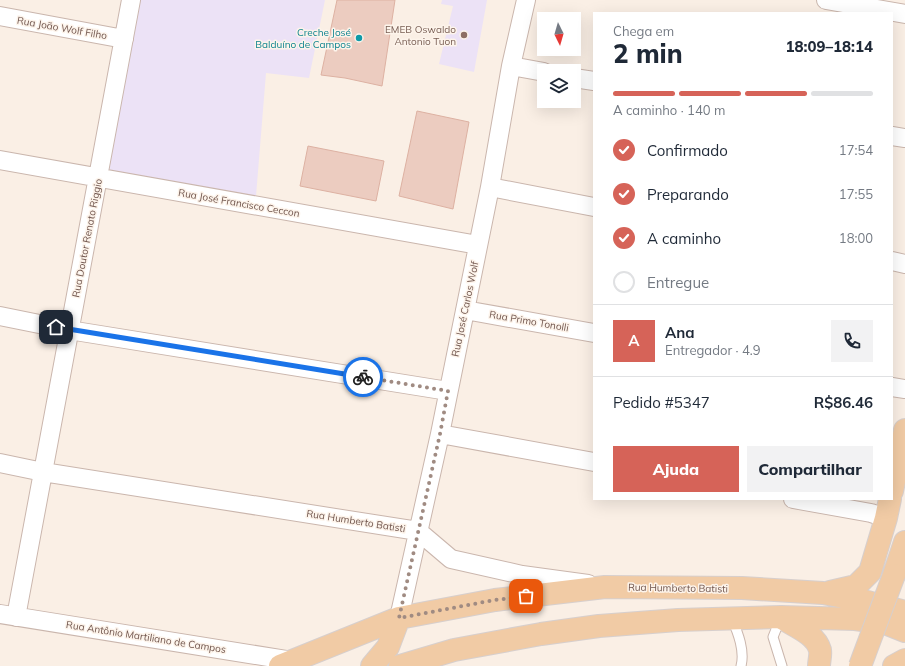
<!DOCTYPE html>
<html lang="pt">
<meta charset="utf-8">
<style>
body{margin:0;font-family:Mulish,sans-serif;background:#f2f2f3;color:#1f2937;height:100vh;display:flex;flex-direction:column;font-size:15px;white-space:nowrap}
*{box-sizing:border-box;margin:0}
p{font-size:13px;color:#747a83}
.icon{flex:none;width:22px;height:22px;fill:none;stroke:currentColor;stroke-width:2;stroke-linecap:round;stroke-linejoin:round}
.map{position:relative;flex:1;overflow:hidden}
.details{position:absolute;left:593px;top:12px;width:300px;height:488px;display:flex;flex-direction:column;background:#fff;border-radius:0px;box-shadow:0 4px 16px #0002}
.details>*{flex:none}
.needle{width:26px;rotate:175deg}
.fabs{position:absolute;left:537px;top:12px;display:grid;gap:8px}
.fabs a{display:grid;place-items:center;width:44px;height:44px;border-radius:0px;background:#fff;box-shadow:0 4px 16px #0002;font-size:20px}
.pin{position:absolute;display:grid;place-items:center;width:34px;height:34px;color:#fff;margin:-17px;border-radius:8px;box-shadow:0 2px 6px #0006}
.courier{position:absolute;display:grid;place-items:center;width:40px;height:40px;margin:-20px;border:3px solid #1a73e8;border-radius:50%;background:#fff;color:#222;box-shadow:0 1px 5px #0007}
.headline em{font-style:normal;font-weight:800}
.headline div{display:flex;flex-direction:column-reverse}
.headline{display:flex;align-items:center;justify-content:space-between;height:68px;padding:0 20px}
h1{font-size:26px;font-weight:800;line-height:30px}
.bar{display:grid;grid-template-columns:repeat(4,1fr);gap:6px 4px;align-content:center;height:48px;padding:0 20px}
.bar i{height:5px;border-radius:3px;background:#e0e1e3}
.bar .selected{background:#d66358}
.bar p{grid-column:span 4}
.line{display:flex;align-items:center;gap:10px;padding:0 20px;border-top:1px solid #e0e1e3}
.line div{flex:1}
.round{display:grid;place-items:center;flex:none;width:42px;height:42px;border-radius:0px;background:#f2f2f3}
ol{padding:0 20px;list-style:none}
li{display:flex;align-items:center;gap:12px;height:44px}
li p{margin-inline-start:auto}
li .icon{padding:4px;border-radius:50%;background:#d66358;color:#fff;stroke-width:4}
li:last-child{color:#747a83}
li i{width:22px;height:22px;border:2px solid #e0e1e3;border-radius:50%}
.button{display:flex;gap:8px;margin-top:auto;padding:8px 20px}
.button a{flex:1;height:46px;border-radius:0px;background:#d66358;color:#fff;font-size:16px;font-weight:800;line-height:46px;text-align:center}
.button a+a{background:#f2f2f3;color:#1f2937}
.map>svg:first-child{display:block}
.education{fill:#ece2f6}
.building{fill:#ecccc0;stroke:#ddb1a2}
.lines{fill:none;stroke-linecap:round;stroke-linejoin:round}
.lane-casing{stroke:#cab6ad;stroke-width:11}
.street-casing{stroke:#cab6ad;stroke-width:20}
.primary-casing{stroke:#d7cfcd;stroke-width:24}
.lane{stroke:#fff;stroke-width:9}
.street{stroke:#fff;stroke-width:18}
.primary{stroke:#f1cba5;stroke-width:22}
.primary-bridge-casing{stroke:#d7cfcd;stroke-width:24;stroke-linecap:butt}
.primary-bridge{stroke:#f1cba5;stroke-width:22}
.done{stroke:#a08b82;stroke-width:4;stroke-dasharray:0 7.2}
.route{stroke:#1a73e8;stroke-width:5}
.education-dot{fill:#8d6e63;stroke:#fdf4eb;stroke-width:1.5}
.culture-dot{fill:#0f9aa8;stroke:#fdf4eb;stroke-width:1.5}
.labels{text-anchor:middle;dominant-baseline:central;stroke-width:3;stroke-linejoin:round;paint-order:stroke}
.street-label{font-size:10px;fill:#70554d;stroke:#fdf4eb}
.education-label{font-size:10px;fill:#785e54;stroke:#fdf4eb;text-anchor:end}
.culture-label{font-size:10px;fill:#0d838f;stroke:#fdf4eb;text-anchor:end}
</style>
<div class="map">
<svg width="905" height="666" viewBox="0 0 905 666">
<rect width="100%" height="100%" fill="#faefe5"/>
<path class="education" d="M139,0H325L309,78L266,73L256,196L108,173Z
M442,0H487L474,72L439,64L453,6L441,4Z"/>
<path class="building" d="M337,0H395L382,86L345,78L321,75Z
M417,111L469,122L453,209L399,196Z
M308,146L384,161L376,201L300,186Z"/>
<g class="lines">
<g class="lane-casing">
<path id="lane" d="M781,617L773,637L782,666
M732,619C738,633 745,651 741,666"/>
</g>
<g class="street-casing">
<path id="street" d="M826,0L905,14
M0,16L124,39
M511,66L544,72
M574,78L594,81
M892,136L905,138
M0,160L478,245
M490,187L594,207
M892,261L905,264
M465,310L594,333
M0,316L69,330L448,391
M892,387L905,389
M440,434L594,462
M0,463L43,472L418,531L451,559L522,575L588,584
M793,499L871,513L886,518
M0,614L293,661
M16,617L131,0
M399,618L440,434L490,187L511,66L526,0"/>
</g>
<g class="primary-casing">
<path id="primary" d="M892,491L905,430
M894,575L905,542
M830,592L856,586L870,572L886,518L890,499
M782,618C794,626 816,634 820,650C821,655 819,661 819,666
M280,666L399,618L495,600L605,587L742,588L823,593L860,600L905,612
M372,666L388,647L399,618
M400,666L454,650L541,634L599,626L678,620L781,617L855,619L885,623L905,631
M894,666L905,660"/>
</g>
<use href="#lane" class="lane"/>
<use href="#street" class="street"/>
<use href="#primary" class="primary"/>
<g class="primary-bridge-casing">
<path id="primary-bridge" d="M860,666L894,575"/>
</g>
<use href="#primary-bridge" class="primary-bridge"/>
</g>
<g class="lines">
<path class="done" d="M363,377L448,391L440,434L399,618L495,600L526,596"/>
<path class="route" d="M56,327L363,377"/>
</g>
<circle class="education-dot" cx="464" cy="35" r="4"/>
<circle class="culture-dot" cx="359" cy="38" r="4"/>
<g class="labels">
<g class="street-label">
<text transform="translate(62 28) rotate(10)">Rua João Wolf Filho</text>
<text transform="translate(239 203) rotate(10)">Rua José Francisco Ceccon</text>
<text transform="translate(87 238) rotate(-79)">Rua Doutor Renato Riggio</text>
<text transform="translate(465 309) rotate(-78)">Rua José Carlos Wolf</text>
<text transform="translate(529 321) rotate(10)">Rua Primo Tonolli</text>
<text transform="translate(356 521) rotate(9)">Rua Humberto Batisti</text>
<text transform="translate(678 588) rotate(1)">Rua Humberto Batisti</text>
<text transform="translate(146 637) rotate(9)">Rua Antônio Martiliano de Campos</text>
</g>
<g class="education-label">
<text x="456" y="29">EMEB Oswaldo<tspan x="456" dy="12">Antonio Tuon</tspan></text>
</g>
<g class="culture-label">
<text x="351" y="32">Creche José<tspan x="351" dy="12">Balduíno de Campos</tspan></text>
</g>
</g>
</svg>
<div class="fabs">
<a><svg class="needle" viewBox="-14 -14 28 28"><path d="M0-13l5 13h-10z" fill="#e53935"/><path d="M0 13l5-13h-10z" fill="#747a83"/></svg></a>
<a><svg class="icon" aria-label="layers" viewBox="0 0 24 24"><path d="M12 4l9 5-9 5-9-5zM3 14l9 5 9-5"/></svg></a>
</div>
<div class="pin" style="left:526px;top:596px;background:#ea580c"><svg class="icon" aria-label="bag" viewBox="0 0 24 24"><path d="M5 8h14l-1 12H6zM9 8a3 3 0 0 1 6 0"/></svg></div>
<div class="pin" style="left:56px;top:327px;background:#1f2937"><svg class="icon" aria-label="home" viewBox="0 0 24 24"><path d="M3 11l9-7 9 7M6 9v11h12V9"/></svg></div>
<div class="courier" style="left:363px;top:377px"><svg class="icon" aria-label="bike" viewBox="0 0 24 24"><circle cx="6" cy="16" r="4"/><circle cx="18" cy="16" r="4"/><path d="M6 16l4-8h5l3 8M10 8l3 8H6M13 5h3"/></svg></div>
<section class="details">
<div class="headline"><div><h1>2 min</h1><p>Chega em</p></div><em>18:09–18:14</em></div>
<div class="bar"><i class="selected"></i><i class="selected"></i><i class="selected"></i><i></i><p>A caminho · 140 m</p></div>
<ol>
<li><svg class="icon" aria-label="check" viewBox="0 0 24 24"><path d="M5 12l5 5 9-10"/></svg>Confirmado<p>17:54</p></li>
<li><svg class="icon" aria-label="check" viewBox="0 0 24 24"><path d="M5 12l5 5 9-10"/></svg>Preparando<p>17:55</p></li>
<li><svg class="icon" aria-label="check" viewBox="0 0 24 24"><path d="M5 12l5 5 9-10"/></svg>A caminho<p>18:00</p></li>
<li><i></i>Entregue</li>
</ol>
<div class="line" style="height:72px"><b class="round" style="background:#d66358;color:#fff">A</b><div><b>Ana</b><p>Entregador · 4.9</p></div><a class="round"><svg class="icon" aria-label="phone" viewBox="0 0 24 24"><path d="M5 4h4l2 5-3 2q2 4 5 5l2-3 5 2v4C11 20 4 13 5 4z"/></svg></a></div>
<div class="line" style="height:52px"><div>Pedido #5347</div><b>R$86.46</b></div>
<div class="button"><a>Ajuda</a><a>Compartilhar</a></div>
</section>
</div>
